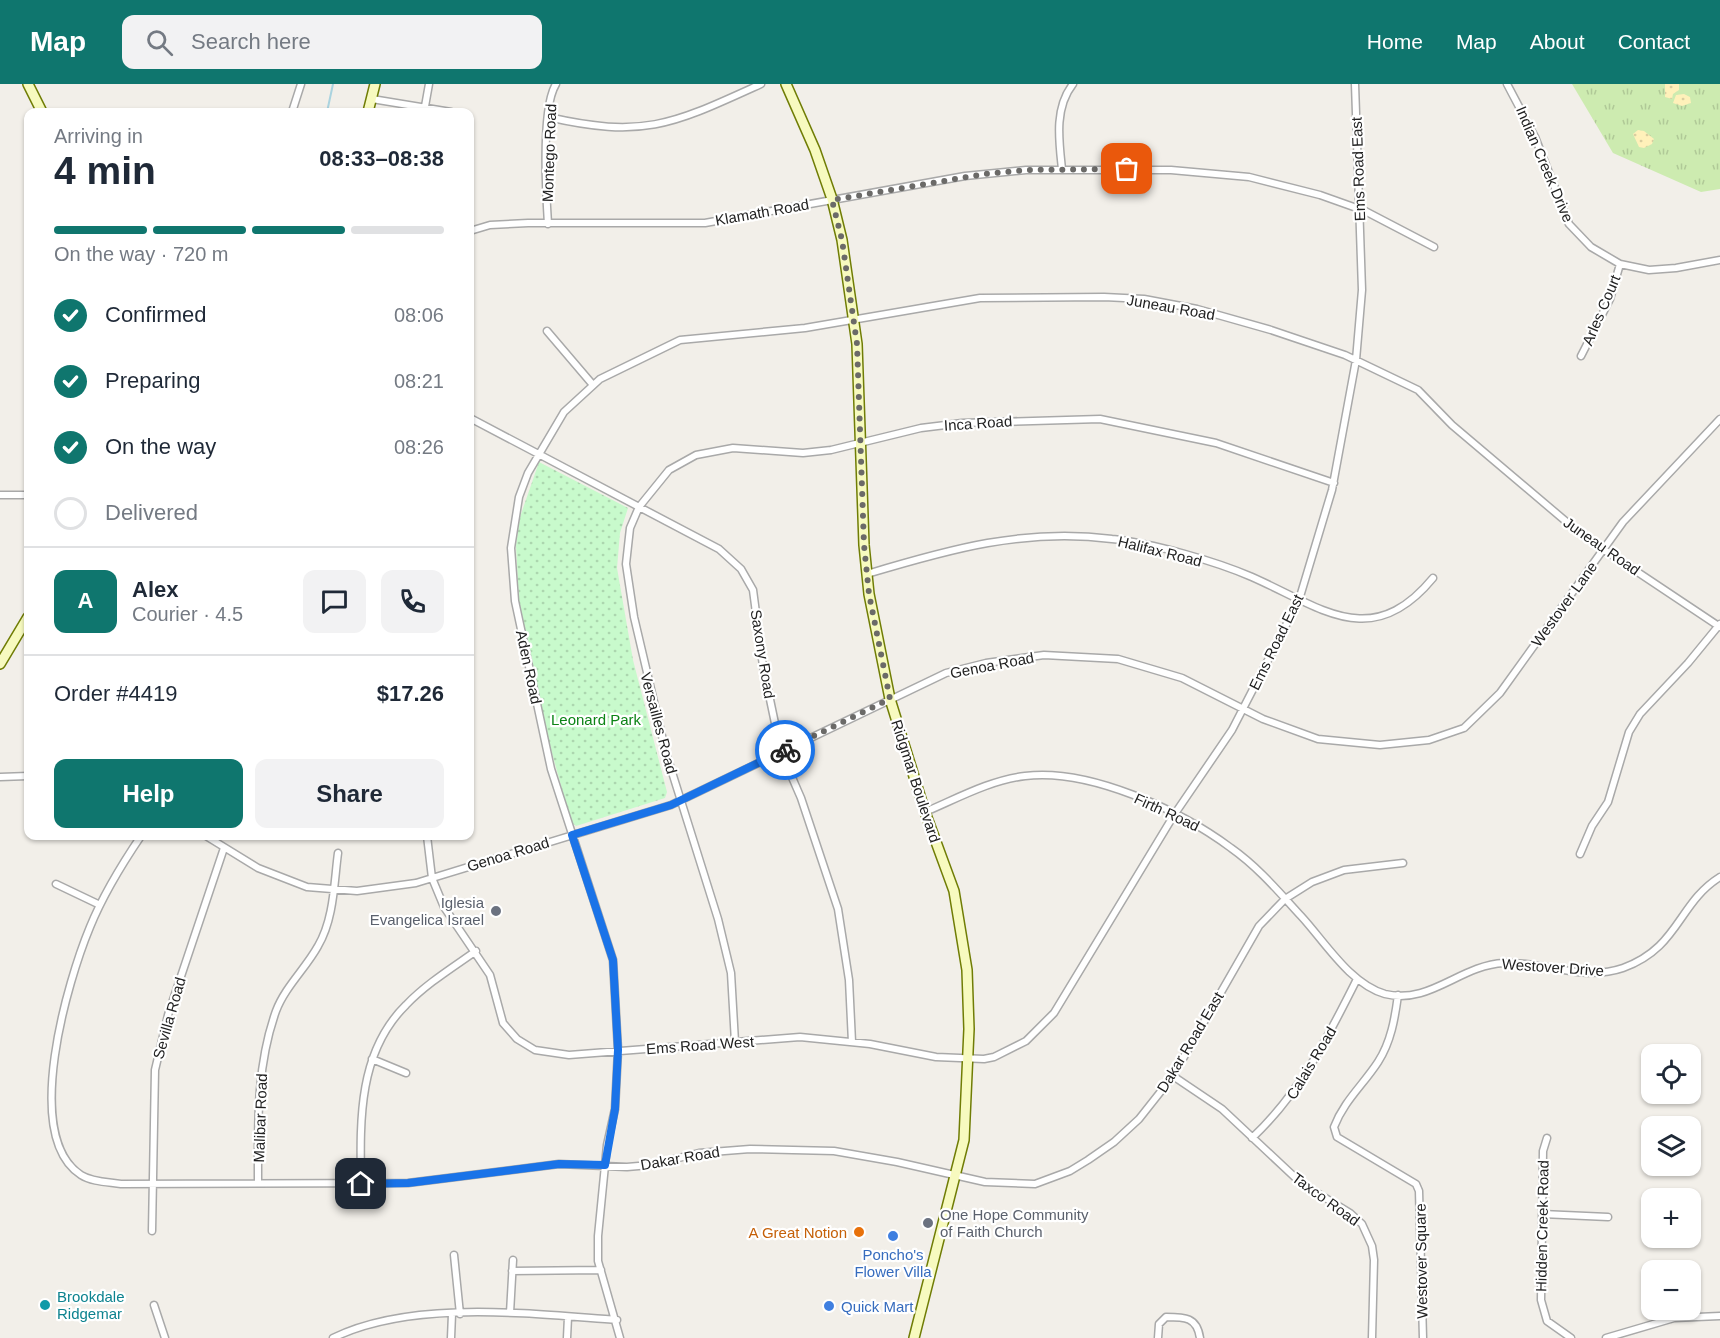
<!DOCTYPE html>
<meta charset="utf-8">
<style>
body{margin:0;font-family:Helvetica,sans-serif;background:#f2f2f3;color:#1f2937;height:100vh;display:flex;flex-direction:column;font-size:22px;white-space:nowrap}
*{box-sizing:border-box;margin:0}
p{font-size:20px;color:#747a83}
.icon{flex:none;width:33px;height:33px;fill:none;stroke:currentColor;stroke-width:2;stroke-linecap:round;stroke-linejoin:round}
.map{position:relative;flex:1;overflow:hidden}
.side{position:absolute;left:24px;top:24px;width:450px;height:732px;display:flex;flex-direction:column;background:#fff;border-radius:12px;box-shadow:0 2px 4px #0004}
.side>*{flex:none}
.tools{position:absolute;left:1641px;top:960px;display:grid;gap:12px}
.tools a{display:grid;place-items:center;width:60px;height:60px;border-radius:12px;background:#fff;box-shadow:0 2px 4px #0004;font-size:30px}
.pin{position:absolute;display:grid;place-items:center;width:51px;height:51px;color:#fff;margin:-26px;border-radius:12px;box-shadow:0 3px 9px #0006}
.courier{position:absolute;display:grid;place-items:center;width:60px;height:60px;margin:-30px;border:4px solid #1a73e8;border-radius:50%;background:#fff;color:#222;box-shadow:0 2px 8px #0007}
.headline em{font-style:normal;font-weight:700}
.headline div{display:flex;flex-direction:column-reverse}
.headline{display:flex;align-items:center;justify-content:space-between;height:102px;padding:0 30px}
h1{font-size:39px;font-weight:700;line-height:45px}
.bar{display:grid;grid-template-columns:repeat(4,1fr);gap:9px 6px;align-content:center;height:72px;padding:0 30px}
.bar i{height:8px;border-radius:4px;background:#e0e1e3}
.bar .on{background:#0f766e}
.bar p{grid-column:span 4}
.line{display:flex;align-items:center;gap:15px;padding:0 30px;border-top:2px solid #e0e1e3}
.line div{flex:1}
.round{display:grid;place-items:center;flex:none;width:63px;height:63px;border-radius:12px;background:#f2f2f3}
ol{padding:0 30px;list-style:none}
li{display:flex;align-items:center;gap:18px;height:66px}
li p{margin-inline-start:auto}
li .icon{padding:6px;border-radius:50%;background:#0f766e;color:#fff;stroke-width:4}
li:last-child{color:#747a83}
li i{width:33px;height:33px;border:3px solid #e0e1e3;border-radius:50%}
.button{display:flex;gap:12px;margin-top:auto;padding:12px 30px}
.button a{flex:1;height:69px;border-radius:12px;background:#0f766e;color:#fff;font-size:24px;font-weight:700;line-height:69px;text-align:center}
.button a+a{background:#f2f2f3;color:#1f2937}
header{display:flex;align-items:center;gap:36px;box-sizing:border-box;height:84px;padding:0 30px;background:#0f766e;color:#fff}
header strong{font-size:28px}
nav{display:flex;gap:33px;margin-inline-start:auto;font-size:21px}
.search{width:420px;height:54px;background:#f2f2f3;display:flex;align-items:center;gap:15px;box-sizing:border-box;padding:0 21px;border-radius:12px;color:#747a83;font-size:22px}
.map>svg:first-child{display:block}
.grass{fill:url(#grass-tufts)}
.sand{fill:url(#sand-dots)}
.park{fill:url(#park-dots)}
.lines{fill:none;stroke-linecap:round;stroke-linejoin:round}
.stream{stroke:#aad3df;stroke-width:2}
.street-casing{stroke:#a9a9a9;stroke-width:9}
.secondary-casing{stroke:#707d05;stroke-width:12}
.street{stroke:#fff;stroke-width:6}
.secondary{stroke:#f7fabf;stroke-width:9}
.done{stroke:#6b6a68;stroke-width:6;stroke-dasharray:0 10.8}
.route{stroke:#1a73e8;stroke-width:8}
.worship-dot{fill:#6b7280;stroke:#fff;stroke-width:2}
.food-dot{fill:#e8710a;stroke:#fff;stroke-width:2}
.shop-dot{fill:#3f7fe0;stroke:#fff;stroke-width:2}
.culture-dot{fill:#0f9aa8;stroke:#fff;stroke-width:2}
.labels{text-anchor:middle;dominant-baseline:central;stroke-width:4.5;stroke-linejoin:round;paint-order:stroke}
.street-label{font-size:15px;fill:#222;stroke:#fff}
.park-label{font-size:15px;fill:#0c8416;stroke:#fff}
.worship-label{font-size:15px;fill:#5b616d;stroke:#fff;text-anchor:end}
.food-label{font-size:15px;fill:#c56008;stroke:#fff;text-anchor:end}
.shop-label{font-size:15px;fill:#366cbe;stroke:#fff}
.culture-label{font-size:15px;fill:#0d838f;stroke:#fff;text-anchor:start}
</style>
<header>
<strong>Map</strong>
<div class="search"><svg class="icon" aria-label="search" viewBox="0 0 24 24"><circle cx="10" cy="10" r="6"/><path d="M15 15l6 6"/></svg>Search here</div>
<nav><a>Home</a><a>Map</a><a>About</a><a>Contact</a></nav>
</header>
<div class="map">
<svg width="1720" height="1254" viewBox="0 0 1720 1254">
<defs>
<pattern id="grass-tufts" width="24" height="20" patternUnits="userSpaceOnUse" patternTransform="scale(1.5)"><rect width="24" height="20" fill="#cdebb0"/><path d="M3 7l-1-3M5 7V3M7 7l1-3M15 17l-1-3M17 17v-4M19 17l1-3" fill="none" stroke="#b0c997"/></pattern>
<pattern id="sand-dots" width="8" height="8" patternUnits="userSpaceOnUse" patternTransform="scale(1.5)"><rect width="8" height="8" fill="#fff1ba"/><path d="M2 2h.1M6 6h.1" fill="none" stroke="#dacea0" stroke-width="1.8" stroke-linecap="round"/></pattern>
<pattern id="park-dots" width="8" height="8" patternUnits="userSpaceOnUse" patternTransform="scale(1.5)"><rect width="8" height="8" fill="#c8facc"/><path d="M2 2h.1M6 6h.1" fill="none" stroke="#acd6af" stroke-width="1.8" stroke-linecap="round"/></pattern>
</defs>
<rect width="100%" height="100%" fill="#f2efe9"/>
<path class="grass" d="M1572,0H1720V105L1701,108L1613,69Z"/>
<path class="sand" d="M1665,0H1679V6L1673,10L1672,15L1665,13Z
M1684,10L1690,13L1691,19L1682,22L1673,19L1676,11Z
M1638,46L1644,47L1654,55L1652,60L1644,64L1639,63L1633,50Z"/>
<path class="park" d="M539,378L628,424L620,449L617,484L633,576L667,708L665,714L576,742L571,738L544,640L519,517L516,462L520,433Z"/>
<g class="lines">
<path class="stream" d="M327,28L333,0"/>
<g class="street-casing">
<path id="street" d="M1507,0L1535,53L1569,140L1591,163L1620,180L1649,186L1676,184L1720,176
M372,15L451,28
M292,28L301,0
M424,28L429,0
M548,33C645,55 673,40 761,0
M1062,85C1059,57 1054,24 1073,0
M548,140C546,109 541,24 556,0
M470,147L490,141L528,139H705L965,92L1026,86H1171L1249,93L1320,111L1365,127L1434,163
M547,247L593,301
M1581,272L1610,215L1620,180
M470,334L719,465L741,485L753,506L763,582L781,668L801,714L838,825L849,896L852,958
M0,411H28
M867,490C950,465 1024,444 1112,455C1152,459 1215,477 1252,493C1322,524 1372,568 1433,494
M0,693L28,692
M925,728C956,715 990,696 1025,692C1089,684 1180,726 1231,764C1258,783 1279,808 1301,832C1325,858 1350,900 1385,910C1430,921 1460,881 1504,879C1544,877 1582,898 1623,884C1679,864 1678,819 1720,793
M141,752C122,780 103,811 90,843C68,896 21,1052 81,1091C92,1098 108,1098 121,1100L408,1099L559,1080L627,1083L650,1081L699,1069L750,1065L834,1067L897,1078L985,1098L1035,1100L1070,1087L1088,1076L1114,1058L1139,1035L1173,992L1259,842L1285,815L1312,798L1344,786L1403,779
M206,752L258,784L307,803L357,807L416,799L671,721L946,589L986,579L1044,571L1118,575L1182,594L1263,635L1318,655L1380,661L1429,656L1464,644L1500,609L1623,438L1720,335
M427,752L432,794L444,823L490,891L503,939L517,955L535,966L569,971L800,953L870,960L936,973L984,975L994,973L1026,957L1054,929L1174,731L1232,646L1299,516L1332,406L1356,276L1362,206L1355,0
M1580,770L1592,742L1608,718L1629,648L1640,630L1688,579L1720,540
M56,800L100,821
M1398,911C1395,934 1391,958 1378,978C1363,1001 1344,1017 1334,1043L1337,1053L1416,1100L1419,1107L1423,1254
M735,958L731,889L718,835L666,669L634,533L626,480L630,444L639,423L669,386L696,371L733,364L803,369L831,366L921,344L962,339L1100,335L1216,359L1334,399
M372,975L406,989
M1173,992L1222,1025L1301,1099L1350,1129L1362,1140L1372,1162L1374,1176L1372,1254
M1252,1054C1300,1009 1328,953 1357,895
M1547,1054L1543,1067L1541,1216L1547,1237L1571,1254
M258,1099C258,1040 256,983 276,927C285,903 306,884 318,862C334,835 334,799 338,769
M361,1099C360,1037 358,968 406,921C426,900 452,884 476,867
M1542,1130L1608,1133
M152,1147L155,986L168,931L224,764
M454,1171L460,1230
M512,1187L601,1186
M154,1221L165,1254
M510,1229L513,1176
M333,1254C412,1215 532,1230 617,1236
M451,1254L452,1230
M567,1254L568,1233
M620,1254L598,1177V1152L607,1061L615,1025L618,966L613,876L551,685L515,517L511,464L519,413L528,389L564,328L600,295L680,256L805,244L980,214L1104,213L1144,215L1197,225L1271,246L1345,271L1418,306L1452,341L1582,451L1720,543
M1158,1254L1159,1240L1166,1233C1185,1233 1197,1233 1200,1254
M1606,1254L1674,1234L1720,1232"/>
</g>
<g class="secondary-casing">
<path id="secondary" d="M28,0L42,28
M786,0L815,66L832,115L842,156L857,260L864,461L869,510L890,615L925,728L954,807L967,886L969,945L964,1056L914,1254
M368,28L375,0
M0,580L28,533"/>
</g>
<use href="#street" class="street"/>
<use href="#secondary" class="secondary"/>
</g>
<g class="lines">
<path class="done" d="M785,666L890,615L869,510L864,461L857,260L842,156L832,116L985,90L1026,86L1127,85"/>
<path class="route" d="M361,1100L408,1099L559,1080L605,1081L615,1025L618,966L613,876L572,751L671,721L785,666"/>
</g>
<g class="worship-dot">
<circle cx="496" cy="827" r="6"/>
<circle cx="928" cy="1139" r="6"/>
</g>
<circle class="food-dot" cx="859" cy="1148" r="6"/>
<g class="shop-dot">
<circle cx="893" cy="1152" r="6"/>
<circle cx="829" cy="1222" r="6"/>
</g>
<circle class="culture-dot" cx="45" cy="1221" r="6"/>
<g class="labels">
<g class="street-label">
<text transform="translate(549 69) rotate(-88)">Montego Road</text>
<text transform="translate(1545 80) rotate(67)">Indian Creek Drive</text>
<text transform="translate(1358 85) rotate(-92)">Ems Road East</text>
<text transform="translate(762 128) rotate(-10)">Klamath Road</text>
<text transform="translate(1171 223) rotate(10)">Juneau Road</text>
<text transform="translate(1601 226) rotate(-67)">Arles Court</text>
<text transform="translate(978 339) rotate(-4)">Inca Road</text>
<text transform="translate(1602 462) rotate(35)">Juneau Road</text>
<text transform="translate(1160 467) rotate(14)">Halifax Road</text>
<text transform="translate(1564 520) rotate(-54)">Westover Lane</text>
<text transform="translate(1276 558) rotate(-64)">Ems Road East</text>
<text transform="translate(763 570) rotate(81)">Saxony Road</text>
<text transform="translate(992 581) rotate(-11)">Genoa Road</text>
<text transform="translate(529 583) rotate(78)">Aden Road</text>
<text transform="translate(659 639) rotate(75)">Versailles Road</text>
<text transform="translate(916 697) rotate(72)">Ridgmar Boulevard</text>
<text transform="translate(1167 728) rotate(25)">Firth Road</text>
<text transform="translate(508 770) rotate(-17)">Genoa Road</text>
<text transform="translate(1553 883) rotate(4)">Westover Drive</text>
<text transform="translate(169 934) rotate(-74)">Sevilla Road</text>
<text transform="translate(1190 958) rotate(-59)">Dakar Road East</text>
<text transform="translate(700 961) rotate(-4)">Ems Road West</text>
<text transform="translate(1311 979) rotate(-59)">Calais Road</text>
<text transform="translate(260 1034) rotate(-88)">Malibar Road</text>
<text transform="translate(680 1074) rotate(-10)">Dakar Road</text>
<text transform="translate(1326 1115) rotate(36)">Taxco Road</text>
<text transform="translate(1542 1142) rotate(-89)">Hidden Creek Road</text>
<text transform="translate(1421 1177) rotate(-91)">Westover Square</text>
</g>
<g class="park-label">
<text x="596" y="635">Leonard Park</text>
</g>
<g class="worship-label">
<text x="484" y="818">Iglesia<tspan x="484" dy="17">Evangelica Israel</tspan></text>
<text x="940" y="1130" text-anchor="start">One Hope Community<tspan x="940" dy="17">of Faith Church</tspan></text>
</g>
<g class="food-label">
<text x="847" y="1148">A Great Notion</text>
</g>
<g class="shop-label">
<text x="893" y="1170">Poncho's<tspan x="893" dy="17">Flower Villa</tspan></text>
<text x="841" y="1222" text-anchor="start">Quick Mart</text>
</g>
<g class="culture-label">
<text x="57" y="1212">Brookdale<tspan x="57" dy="17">Ridgemar</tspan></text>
</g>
</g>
</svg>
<div class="tools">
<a><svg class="icon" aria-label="locate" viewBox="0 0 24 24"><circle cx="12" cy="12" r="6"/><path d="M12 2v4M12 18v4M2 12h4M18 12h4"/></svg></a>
<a><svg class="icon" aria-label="layers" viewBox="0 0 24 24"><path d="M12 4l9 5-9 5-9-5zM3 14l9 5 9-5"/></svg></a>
<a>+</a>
<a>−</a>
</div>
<div class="pin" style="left:1127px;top:85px;background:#ea580c"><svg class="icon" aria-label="bag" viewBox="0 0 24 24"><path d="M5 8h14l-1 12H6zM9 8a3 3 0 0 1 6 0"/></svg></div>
<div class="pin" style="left:361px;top:1100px;background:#1f2937"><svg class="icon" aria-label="home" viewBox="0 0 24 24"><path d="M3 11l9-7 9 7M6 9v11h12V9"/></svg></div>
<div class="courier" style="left:785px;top:666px"><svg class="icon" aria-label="bike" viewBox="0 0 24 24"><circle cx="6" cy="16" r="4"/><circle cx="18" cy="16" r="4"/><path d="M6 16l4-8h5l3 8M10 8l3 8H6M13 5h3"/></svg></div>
<section class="side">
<div class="headline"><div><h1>4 min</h1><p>Arriving in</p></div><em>08:33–08:38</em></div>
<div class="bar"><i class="on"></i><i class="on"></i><i class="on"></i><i></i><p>On the way · 720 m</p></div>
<ol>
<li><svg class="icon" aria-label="check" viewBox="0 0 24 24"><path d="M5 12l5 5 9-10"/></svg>Confirmed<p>08:06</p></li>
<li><svg class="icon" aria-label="check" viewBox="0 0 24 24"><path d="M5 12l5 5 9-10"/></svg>Preparing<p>08:21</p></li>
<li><svg class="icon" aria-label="check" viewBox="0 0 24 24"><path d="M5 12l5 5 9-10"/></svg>On the way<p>08:26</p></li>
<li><i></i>Delivered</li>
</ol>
<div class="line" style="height:108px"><b class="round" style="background:#0f766e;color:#fff">A</b><div><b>Alex</b><p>Courier · 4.5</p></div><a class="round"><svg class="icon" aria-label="chat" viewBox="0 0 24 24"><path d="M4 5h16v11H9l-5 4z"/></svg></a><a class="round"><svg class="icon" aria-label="phone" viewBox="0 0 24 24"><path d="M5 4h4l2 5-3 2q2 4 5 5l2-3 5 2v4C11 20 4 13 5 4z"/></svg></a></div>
<div class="line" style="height:78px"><div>Order #4419</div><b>$17.26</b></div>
<div class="button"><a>Help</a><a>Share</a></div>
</section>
</div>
